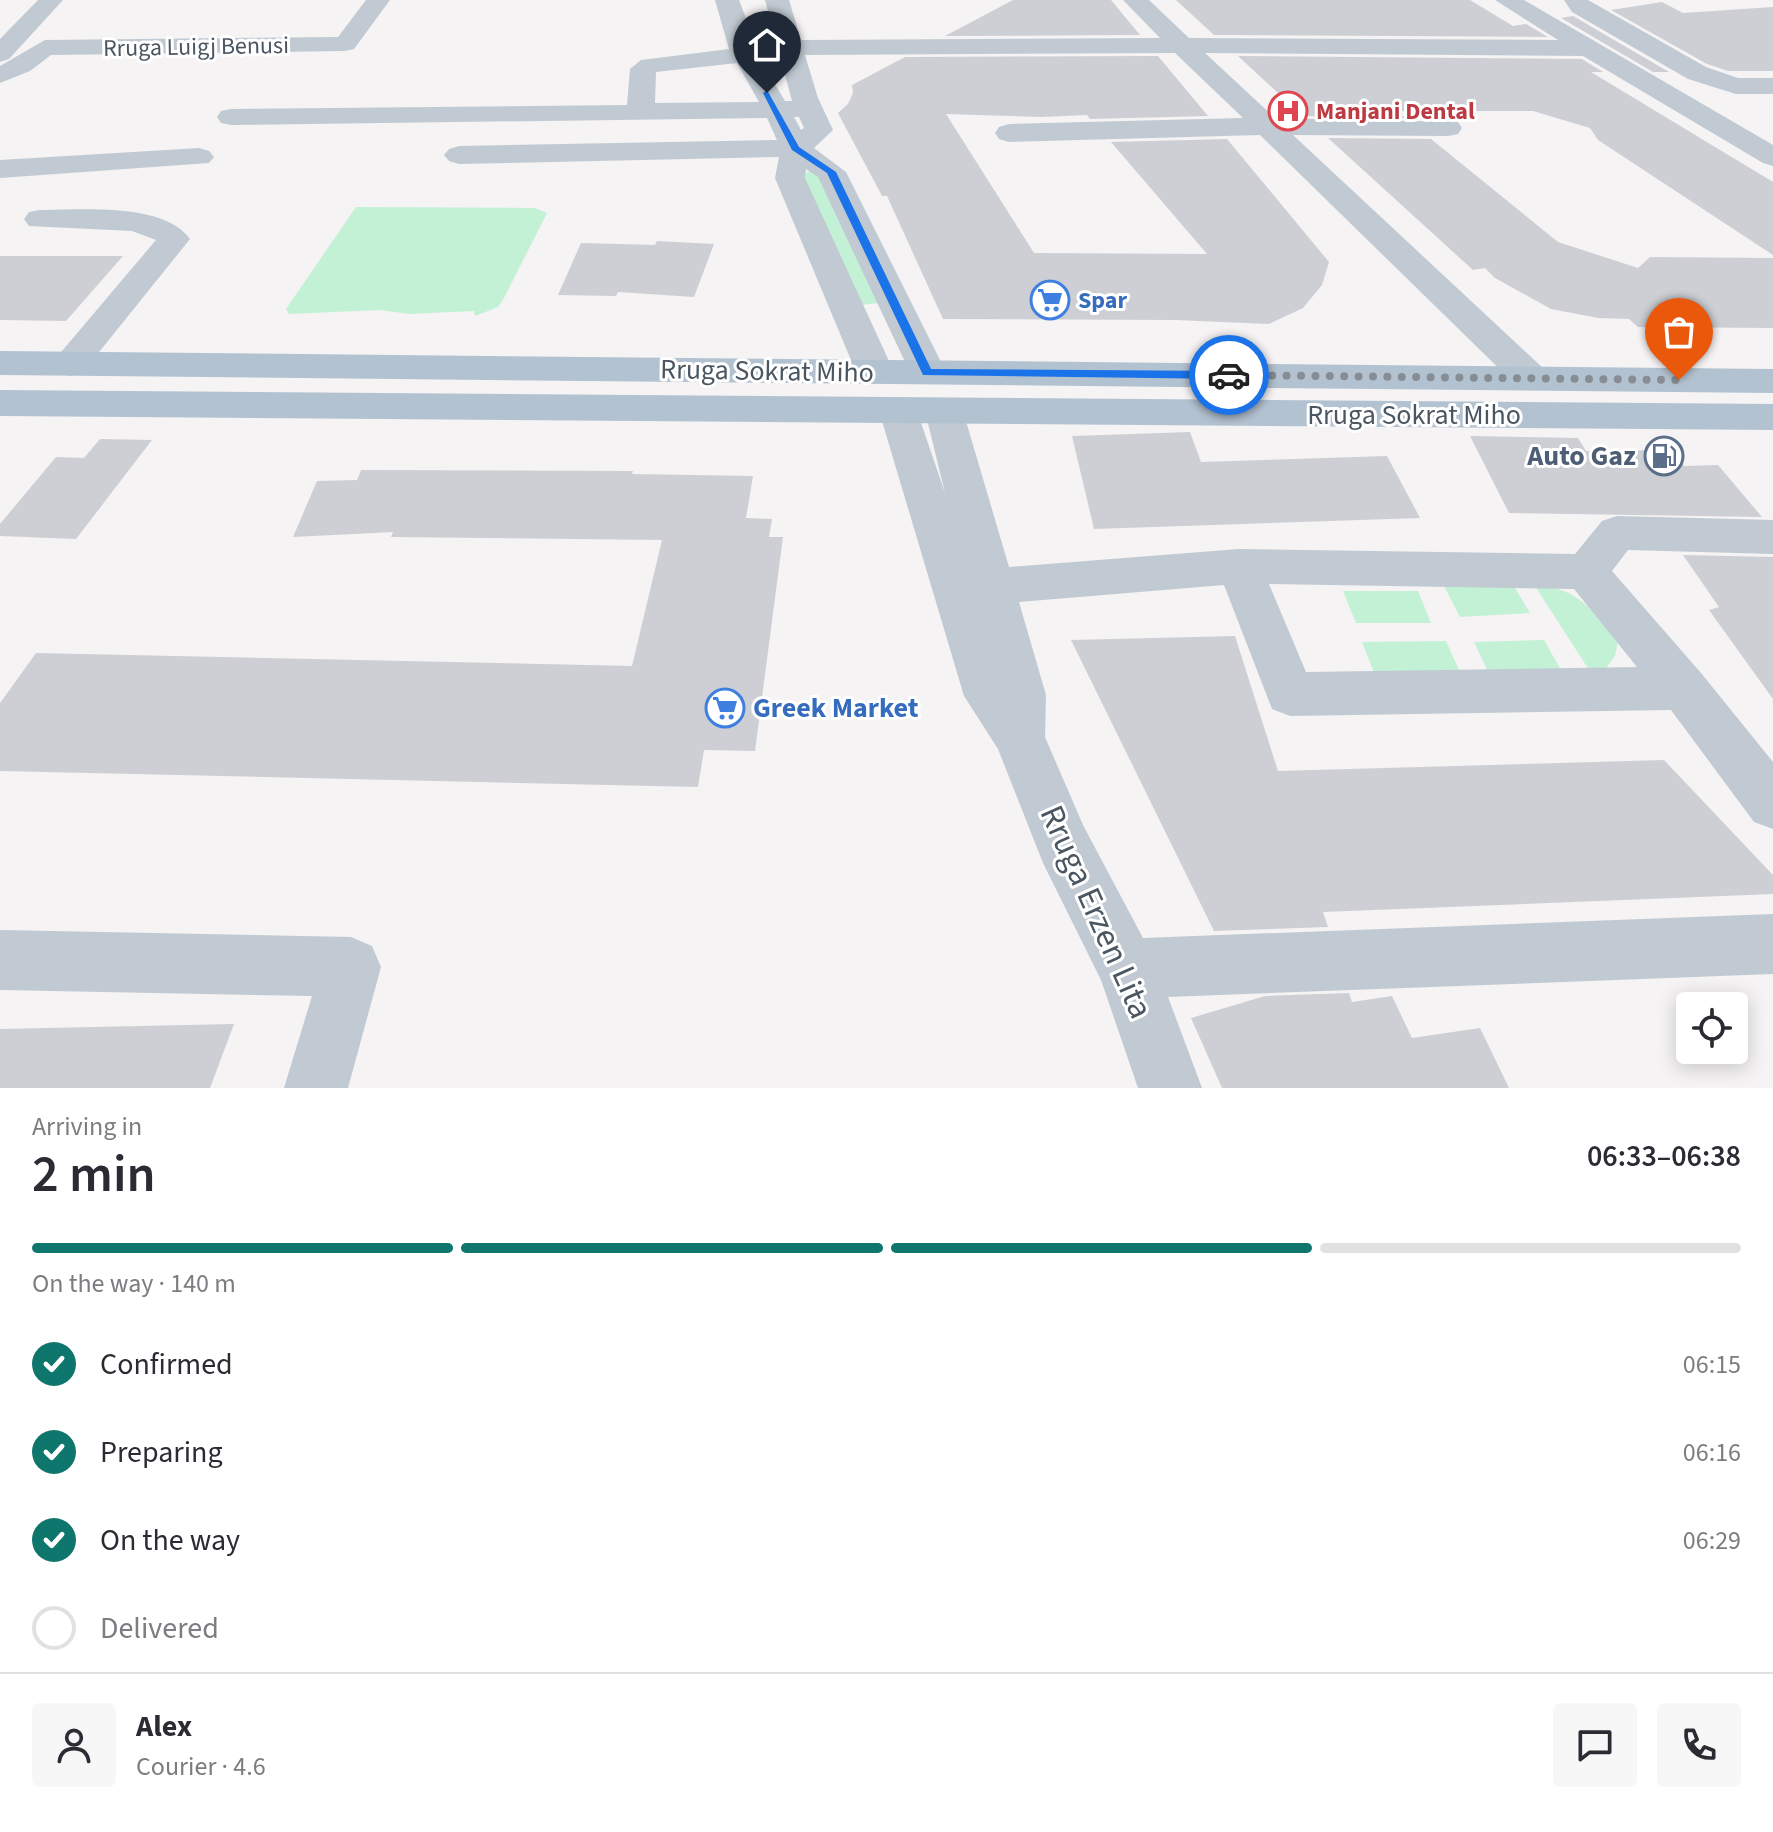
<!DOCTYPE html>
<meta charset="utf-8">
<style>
body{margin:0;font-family:"Source Sans 3",sans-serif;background:#f7f7f7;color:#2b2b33;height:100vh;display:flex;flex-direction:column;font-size:30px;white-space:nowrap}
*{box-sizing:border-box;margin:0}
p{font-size:26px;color:#7c7c81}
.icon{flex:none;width:44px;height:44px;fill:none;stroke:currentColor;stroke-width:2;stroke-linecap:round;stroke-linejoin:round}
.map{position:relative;height:1088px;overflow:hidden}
.details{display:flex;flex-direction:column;background:#fff;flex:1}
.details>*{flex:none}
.buttons{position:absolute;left:1676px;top:992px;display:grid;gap:16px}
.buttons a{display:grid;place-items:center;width:72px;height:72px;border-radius:8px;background:#fff;box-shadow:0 4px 20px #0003;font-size:40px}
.pin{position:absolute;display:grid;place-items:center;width:68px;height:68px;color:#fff;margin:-82px -34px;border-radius:50% 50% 50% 0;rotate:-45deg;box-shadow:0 0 8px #0007}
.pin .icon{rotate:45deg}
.courier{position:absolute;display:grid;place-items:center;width:80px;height:80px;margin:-40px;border:6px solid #1a73e8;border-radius:50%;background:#fff;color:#222;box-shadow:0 2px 10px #0007}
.head em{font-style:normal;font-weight:600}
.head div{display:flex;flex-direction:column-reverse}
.head{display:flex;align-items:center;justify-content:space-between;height:136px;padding:0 32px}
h1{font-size:52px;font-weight:600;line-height:60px}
.bar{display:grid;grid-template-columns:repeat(4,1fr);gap:12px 8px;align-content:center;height:96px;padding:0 32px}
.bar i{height:10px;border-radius:6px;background:#e1e1e2}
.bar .current{background:#0f766e}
.bar p{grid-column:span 4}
.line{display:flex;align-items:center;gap:20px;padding:0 32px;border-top:2px solid #e1e1e2}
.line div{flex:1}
.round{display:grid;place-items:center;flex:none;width:84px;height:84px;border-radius:8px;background:#f7f7f7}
ol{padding:0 32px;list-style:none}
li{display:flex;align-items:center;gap:24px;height:88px}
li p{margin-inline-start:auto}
li .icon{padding:8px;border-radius:50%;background:#0f766e;color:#fff;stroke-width:4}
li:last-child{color:#7c7c81}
li i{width:44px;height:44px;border:4px solid #e1e1e2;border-radius:50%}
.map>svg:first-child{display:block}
.green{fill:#c3f1d5}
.building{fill:#cdcfd5}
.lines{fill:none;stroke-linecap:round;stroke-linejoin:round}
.minor{fill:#c1cad2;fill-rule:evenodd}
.major{fill:#b3c2d1;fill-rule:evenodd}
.route{fill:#1a73e8}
.done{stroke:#868d94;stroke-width:8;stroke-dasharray:0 14.4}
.labels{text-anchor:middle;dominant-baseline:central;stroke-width:6;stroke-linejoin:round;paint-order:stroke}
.far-street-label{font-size:24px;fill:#4a5661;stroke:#fff}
.far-health-label{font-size:24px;font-weight:bold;fill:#be3a42;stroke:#fff;text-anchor:start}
.far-shop-label{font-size:24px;font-weight:bold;fill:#366cbe;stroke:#fff;text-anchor:start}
.street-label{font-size:28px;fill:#4a5661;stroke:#fff}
.service-label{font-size:28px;font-weight:bold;fill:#4e5e75;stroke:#fff;text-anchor:end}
.shop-label{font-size:28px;font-weight:bold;fill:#366cbe;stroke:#fff;text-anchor:start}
.near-street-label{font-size:34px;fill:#4a5661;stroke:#fff}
</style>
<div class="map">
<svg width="1773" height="1088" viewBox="0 0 1773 1088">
<rect width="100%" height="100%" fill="#f5f3f3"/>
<path class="green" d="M814,168L879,303L842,307L802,176Z
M356,207L535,208L547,213L504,298L498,307L475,316L474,311L409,314L380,310L289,314L286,309Z
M1512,583L1530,613L1460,617L1444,586Z
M1535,586C1579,587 1591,610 1618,641L1615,656L1604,671L1591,673Z
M1343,591H1418L1431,623H1356Z
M1544,640L1562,672L1489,674L1474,642Z
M1446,641L1462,677L1376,678L1362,642Z"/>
<path class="building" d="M1013,0H1111L1140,35L945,36Z
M1176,0H1470L1513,26L1526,24L1548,37L1214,35Z
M1662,2L1683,13L1773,7V71H1728L1707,64L1611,10Z
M1573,16L1669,72H1653L1561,18Z
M1158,56L1208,116L1090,119L1087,115L1041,117L946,114L1034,253L1207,254L1111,142L1227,139L1329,262L1322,285L1303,308L1269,324L1176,320L943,319L887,196H882L838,113L848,104L853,93L852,85L905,57Z
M1238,56L1582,59L1603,72H1591L1773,182V255L1598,140L1590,128L1533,111H1397L1405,118L1303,116Z
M1328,138L1431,139L1558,242L1638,268L1650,257L1773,258V328L1638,327L1629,319L1598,318L1551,309L1495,278L1485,268L1473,270Z
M657,241L714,244L694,297L618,292L616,296L558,295L581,243L655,245Z
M0,256H123L66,321L0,320Z
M1190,432L1201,462L1387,456L1420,518L1094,529L1072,436Z
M1470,436L1578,438L1586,451L1672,450L1684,466L1718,465L1762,517L1509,513Z
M100,439L152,440L76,539L0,536V524L56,457L84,458Z
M361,470L633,471L632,474L753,476L746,518L772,519L769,537H783L755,751L704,750L698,787L0,771V703L36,653L632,666L662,540L391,537L393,532L293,537L317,481L357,480Z
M1683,555L1773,557V699L1709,610L1719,607Z
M1235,636L1278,771L1664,760L1773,875V894L1323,912L1328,927L1214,931L1071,640Z
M1349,993L1352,1002L1392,996L1412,1038L1480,1028L1509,1088H1222L1191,1018L1265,996Z
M234,1024L210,1088H0V1029Z"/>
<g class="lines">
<path class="minor" d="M38,0H63L9,59L0,62V39Z
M366,0H390L354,49L345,51L51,55L30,71L0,83V66L45,40L338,37Z
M715,0H739L749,26L751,44L785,101H792L765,0H789L801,40L1160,38L1123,0H1149L1189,38L1558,40L1495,0H1524L1773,145V166L1763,163L1583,56L1205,53L1275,118L1458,122L1462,128L1458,134L1448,136L1293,135L1544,369L1550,378L1544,387L1531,390L1518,387L1260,135L1009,142L999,139L995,133L999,127L1009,124L1243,118L1175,53L805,55L818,98L833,130L814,148L846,172L946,372L940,381L927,384L914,381L818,177L806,169L805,178L894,372L888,381L875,384L862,381L856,372L775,178L779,157L459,164L449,161L444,155L449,149L459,146L777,140L767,118L231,125L221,123L217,117L221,111L231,109L627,105L630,69L641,60L729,49ZM737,63L759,102L655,103L656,72ZM794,117H799L804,128L801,130Z
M1564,0H1588L1706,67L1738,78H1773V94H1736L1688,79L1572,12Z
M199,148L209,151L214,157L209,163L0,178V160Z
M40,210C81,210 164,202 190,239L83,372L70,376L57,372L51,364L156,240L132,231L29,226L24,219L29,212Z
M898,398L912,402L917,411L945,493L925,411L930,402L944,398L958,402L963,411L1009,567L1239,549L1575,554L1602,521L1617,516L1773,520V554L1628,550L1612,571L1701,673L1773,762V829L1754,822L1671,710L1290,716L1272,709L1224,585L1019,602L1046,695L1045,737L1083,825L1143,938L1773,914V974L1168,997L1202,1088H1138L1101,980L1043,863L998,749L964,696L879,411L884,402ZM1269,584L1574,589L1637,667L1306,672Z
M0,930L351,937L372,946L381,967L348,1088H284L312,996L0,990Z"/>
<path class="major" d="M0,351L1773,369V393L0,375Z
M0,390L1773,404V430L0,416Z"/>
</g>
<path class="route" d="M767,90L799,147L836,172L931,369L1229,371L1235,375L1229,379L923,375L827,173L792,150L763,93Z"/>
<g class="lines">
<path class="done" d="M1229,375L1679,380"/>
</g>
<defs>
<g id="hospital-ring" transform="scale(2)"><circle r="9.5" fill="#fff" stroke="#e0444e" stroke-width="1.5"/><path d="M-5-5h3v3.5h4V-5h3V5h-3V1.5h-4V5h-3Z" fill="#e0444e"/></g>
<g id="supermarket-ring" transform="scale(2)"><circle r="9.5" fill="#fff" stroke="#3f7fe0" stroke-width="1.5"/><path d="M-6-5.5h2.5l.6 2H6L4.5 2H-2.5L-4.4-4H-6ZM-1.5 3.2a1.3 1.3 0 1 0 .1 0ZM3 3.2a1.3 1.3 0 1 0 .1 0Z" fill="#3f7fe0"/></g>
<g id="fuel-ring" transform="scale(2)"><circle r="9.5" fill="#fff" stroke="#5c6f8a" stroke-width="1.5"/><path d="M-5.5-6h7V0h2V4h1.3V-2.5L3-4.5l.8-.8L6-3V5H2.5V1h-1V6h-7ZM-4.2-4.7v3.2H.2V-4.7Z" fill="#5c6f8a"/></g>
</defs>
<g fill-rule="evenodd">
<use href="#hospital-ring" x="1288" y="111"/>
<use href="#supermarket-ring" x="1050" y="300"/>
<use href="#fuel-ring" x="1664" y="456"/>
<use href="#supermarket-ring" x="725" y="708"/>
</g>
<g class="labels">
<g class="far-street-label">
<text transform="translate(196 47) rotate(-1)">Rruga Luigj Benusi</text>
</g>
<g class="far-health-label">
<text x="1316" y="111">Manjani Dental</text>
</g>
<g class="far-shop-label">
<text x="1078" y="300">Spar</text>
</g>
<g class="street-label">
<text transform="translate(767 371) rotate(1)">Rruga Sokrat Miho</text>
<text x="1414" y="415">Rruga Sokrat Miho</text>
</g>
<g class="service-label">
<text x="1636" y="456">Auto Gaz</text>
</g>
<g class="shop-label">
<text x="753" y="708">Greek Market</text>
</g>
<g class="near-street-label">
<text transform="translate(1096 912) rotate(66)">Rruga Erzen Lita</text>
</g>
</g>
</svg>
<div class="buttons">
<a><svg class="icon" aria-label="locate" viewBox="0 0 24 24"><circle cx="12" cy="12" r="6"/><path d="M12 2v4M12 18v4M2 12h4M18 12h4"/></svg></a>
</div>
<div class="pin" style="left:1679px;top:380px;background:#ea580c"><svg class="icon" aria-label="bag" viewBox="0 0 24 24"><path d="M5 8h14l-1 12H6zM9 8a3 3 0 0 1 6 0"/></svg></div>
<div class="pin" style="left:767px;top:93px;background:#1f2937"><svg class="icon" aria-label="home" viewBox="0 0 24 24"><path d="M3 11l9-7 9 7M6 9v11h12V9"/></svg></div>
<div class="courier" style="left:1229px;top:375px"><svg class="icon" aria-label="car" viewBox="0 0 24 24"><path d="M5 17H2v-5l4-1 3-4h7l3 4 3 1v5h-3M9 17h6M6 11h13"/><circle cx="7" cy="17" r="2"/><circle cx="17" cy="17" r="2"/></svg></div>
</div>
<section class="details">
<div class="head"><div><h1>2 min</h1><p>Arriving in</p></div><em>06:33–06:38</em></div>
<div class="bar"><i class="current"></i><i class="current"></i><i class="current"></i><i></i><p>On the way · 140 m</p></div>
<ol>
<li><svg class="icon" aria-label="check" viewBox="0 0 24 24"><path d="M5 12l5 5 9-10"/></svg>Confirmed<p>06:15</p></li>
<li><svg class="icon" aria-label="check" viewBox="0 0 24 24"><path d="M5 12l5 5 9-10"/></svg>Preparing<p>06:16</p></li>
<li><svg class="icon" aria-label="check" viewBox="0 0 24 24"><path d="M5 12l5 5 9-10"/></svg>On the way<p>06:29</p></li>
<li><i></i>Delivered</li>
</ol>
<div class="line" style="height:144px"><a class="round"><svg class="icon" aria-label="person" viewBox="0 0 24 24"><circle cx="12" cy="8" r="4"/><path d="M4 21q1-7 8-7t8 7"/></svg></a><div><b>Alex</b><p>Courier · 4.6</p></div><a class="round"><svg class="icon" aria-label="chat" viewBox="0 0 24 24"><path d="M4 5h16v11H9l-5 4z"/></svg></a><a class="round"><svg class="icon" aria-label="phone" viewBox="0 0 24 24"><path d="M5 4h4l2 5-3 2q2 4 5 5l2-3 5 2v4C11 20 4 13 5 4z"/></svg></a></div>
</section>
